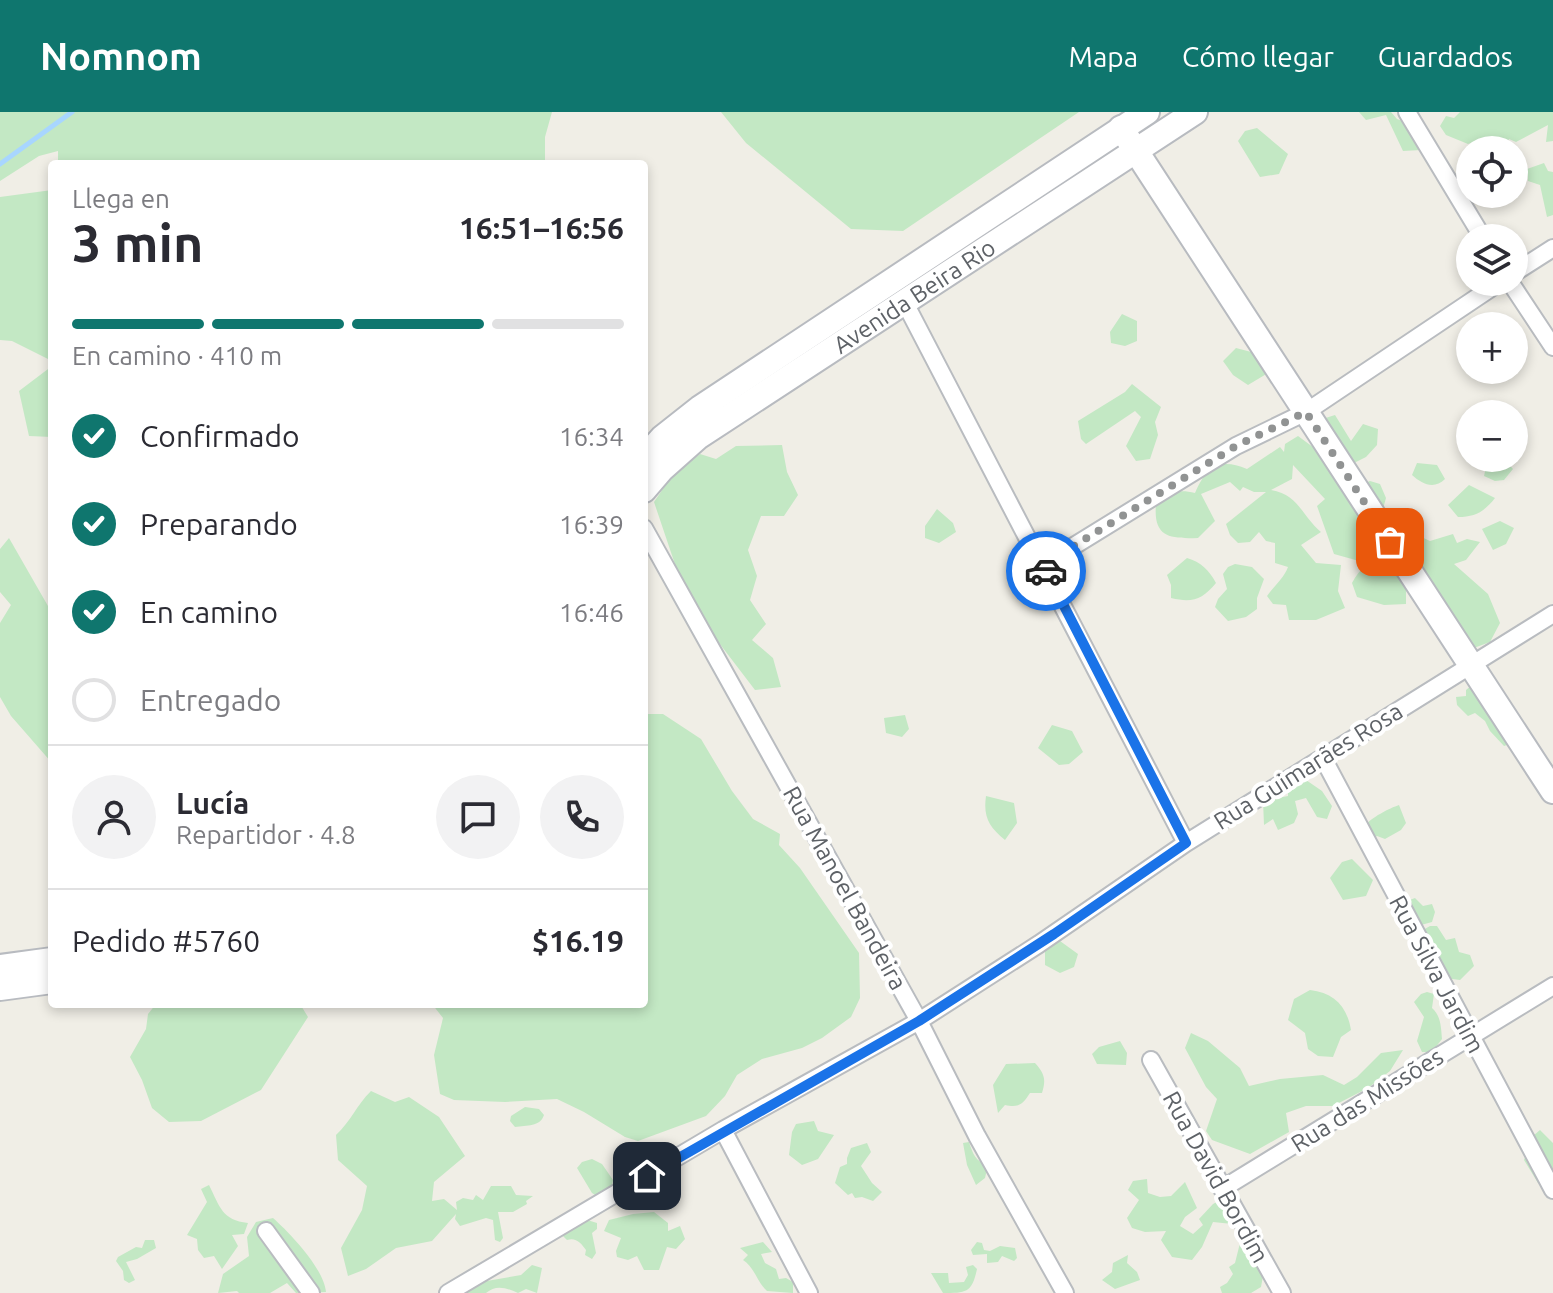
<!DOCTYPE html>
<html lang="es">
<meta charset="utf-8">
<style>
body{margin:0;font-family:Ubuntu,sans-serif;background:#f2f2f3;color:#2b2b33;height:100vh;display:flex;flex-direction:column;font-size:30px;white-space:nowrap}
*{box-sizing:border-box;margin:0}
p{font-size:26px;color:#7c7c81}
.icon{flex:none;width:44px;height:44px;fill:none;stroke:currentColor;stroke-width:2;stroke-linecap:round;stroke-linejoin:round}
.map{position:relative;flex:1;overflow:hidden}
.side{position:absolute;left:48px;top:48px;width:600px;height:848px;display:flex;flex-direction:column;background:#fff;border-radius:8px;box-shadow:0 4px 12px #0003}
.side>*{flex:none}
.buttons{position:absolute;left:1456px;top:24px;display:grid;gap:16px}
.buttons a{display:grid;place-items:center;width:72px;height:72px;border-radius:50%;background:#fff;box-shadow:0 4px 12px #0003;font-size:40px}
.pin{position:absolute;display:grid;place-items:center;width:68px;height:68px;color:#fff;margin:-34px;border-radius:16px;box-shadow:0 4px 12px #0006}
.courier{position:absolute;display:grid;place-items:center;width:80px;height:80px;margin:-40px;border:6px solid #1a73e8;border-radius:50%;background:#fff;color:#222;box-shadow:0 2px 10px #0007}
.overview em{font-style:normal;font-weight:700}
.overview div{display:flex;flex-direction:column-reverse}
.overview{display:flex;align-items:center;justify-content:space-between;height:136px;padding:0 24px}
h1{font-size:52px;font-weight:700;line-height:60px}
.bar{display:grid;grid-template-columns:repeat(4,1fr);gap:12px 8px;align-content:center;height:96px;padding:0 24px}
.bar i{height:10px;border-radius:6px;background:#e1e1e2}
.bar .current{background:#0f766e}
.bar p{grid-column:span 4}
.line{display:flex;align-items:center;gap:20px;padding:0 24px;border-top:2px solid #e1e1e2}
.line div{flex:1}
.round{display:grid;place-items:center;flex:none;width:84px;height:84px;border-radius:42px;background:#f2f2f3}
ol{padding:0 24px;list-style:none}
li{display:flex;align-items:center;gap:24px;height:88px}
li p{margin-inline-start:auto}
li .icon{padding:8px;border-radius:50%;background:#0f766e;color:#fff;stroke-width:4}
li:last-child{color:#7c7c81}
li i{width:44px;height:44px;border:4px solid #e1e1e2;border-radius:50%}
header{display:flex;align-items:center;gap:48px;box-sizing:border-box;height:112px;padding:0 40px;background:#0f766e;color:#fff}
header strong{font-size:38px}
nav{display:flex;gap:44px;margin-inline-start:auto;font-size:28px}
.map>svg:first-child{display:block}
.green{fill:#c3e8c4}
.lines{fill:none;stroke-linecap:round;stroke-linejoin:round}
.stream{stroke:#a8d6ff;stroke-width:5}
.street-casing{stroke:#b9bcc0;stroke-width:20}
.secondary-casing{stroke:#b8bbc0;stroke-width:28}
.street{stroke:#fff;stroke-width:16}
.secondary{stroke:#fff;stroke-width:24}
.done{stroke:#919393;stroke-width:8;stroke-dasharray:0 14.4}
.route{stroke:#1a73e8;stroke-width:10}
.labels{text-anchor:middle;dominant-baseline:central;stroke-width:8;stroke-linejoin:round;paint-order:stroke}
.street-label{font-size:24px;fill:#5e6267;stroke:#fff}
</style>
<header>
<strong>Nomnom</strong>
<nav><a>Mapa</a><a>Cómo llegar</a><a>Guardados</a></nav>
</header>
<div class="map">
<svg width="1553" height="1181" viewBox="0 0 1553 1181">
<rect width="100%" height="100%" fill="#f0eee6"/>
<path class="green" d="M0,0H552L545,25V52H58V39L39,44L0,69Z
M721,0H1079L903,119L851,117L746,31Z
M1359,0H1391L1397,7L1413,13L1421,38L1403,39L1386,3L1366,8Z
M1460,0H1553V29L1546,30L1548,13L1516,30L1509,27L1503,38H1474L1476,29L1468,32L1446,23L1440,14L1446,4L1454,6Z
M1257,16L1288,42L1279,62L1260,65L1238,29L1245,19Z
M1544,51L1548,59L1553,60V103L1547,105L1540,73L1528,69L1527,57Z
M52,78V249L12,229L0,228V85Z
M1122,202L1137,209V229L1125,234L1111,231L1110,220Z
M1236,236L1255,241L1268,261L1248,273L1233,263L1223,249Z
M52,254V325L29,324L19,279Z
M1132,272L1161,295L1155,310L1158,323L1150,347L1136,349L1126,334L1141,305L1135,299L1086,332L1081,327L1078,309L1125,280Z
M1335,303L1351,329L1363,312L1378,317L1377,333L1366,345L1354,351L1329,336L1316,309Z
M1298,324L1321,341L1324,351L1341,373L1355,375L1370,369L1380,372L1386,386L1379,411L1377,435L1366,439L1359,449L1334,442L1317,394L1325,387L1293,353L1292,367L1271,378C1299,383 1301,403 1321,420L1301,433L1316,451L1341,453L1338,479L1345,496L1316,508H1289L1286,493L1273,492L1267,484C1274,474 1284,466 1288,455L1275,451V431L1266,429L1259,420L1250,430L1238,431L1230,423L1226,412L1266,380H1254L1243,375L1240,379L1230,370L1201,382L1215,409L1198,426C1169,427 1153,425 1156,392C1169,380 1178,377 1195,381C1206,355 1219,345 1247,357L1280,335L1284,340L1285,332Z
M782,333L787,360L798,383L784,404H761L748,438L757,464L750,488L766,512L752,528L773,546L781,575L755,578L700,506L683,476L654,390L671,365L700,342L716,347L736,334Z
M1488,346H1503L1513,357L1504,368L1495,369L1484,364Z
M1417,351L1437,353L1445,367C1434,378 1422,372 1412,363Z
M1469,373L1495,386C1484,400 1475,405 1458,405L1448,393Z
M937,397L953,411L956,420L939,431L925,426V414Z
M1500,409L1514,416L1506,432L1493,438L1482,417Z
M1415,422L1430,429L1453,422L1457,431L1467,427L1480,430L1466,448L1454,452L1488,482L1500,511L1490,530L1463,540L1410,446Z
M9,426L52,501V651L11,604L0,585V511L11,493L0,480V437Z
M1384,441L1406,473V492L1384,493L1357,485L1352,471C1360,456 1369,450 1384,441Z
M1187,446C1201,450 1209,458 1216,471C1202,488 1192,491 1171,486V473L1167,463Z
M1235,452L1252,455L1264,467L1257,486V497L1246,505L1228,509L1215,495L1218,487L1227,477L1223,462L1228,455Z
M1472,573L1513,631L1504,634L1490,619L1485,609L1475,601L1468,604L1457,593L1456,585L1466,584V578Z
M663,602L701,627L732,679L753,707L780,722L779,733L800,756L859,841L860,886L851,905L822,926L802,936L762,947L737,963L725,984L706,1004L638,1029L625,1025L584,1000L557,987L505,990L454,988L440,982L434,943L443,906L432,892H644V602Z
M905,603L909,617L902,625L886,621L884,606Z
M1052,613L1072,619L1083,640L1069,652L1059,653L1038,636Z
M1306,668L1322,679L1332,694L1327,707L1317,705L1306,686L1295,689L1298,702L1294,711L1278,718L1273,707L1264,713L1263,689L1288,684V673Z
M986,684L1014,691L1017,711L1005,728C989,715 983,705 986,684Z
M1399,693L1406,711L1401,718L1385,727L1377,724L1370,728L1365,714C1370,706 1390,696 1399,693Z
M1352,747L1373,768L1366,784L1343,788L1330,766L1342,750Z
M1415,786L1423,794L1432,792L1435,800L1432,810L1421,813L1407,789Z
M1430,814H1437L1446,828L1455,826L1459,840L1470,843L1474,854L1460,868L1445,866L1423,818Z
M1060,829L1078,842L1074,855L1060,861L1045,853V839Z
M1310,878C1334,881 1347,894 1351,918L1341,925L1333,945L1318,944L1308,937L1305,921L1288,908L1294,887Z
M1427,880L1434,882L1432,896C1441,904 1441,915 1442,927L1432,940H1422L1417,929L1424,905L1414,890L1421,882Z
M156,892H300L308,905L261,978L201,1009L169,1010L152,996L142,968L130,945L146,917L148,902Z
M1191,921L1208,929L1240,956L1249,974L1280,967L1323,963L1344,973L1357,965L1381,941L1403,938L1390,959L1368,976L1333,994H1306L1286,1001L1289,1020L1250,1042L1212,1028L1206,1019L1217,987L1206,975L1185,936Z
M1120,929L1127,941L1126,953L1097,952L1092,942L1099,935Z
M1035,951C1045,962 1046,968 1042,981H1030C1023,992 1019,996 1005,993L998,1001L993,973L1006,952Z
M371,979L395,990L409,985L439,1005L465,1044L434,1070L432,1089L444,1087L457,1098L456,1090L463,1086L473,1088L476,1083L483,1088L491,1074H511L516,1083L533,1084L526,1089L527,1092L513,1100H498L503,1126L500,1130L495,1128L493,1108L486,1106L460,1114L455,1107L456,1102L432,1129L396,1136L366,1157L348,1164L341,1136L362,1098L367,1074L338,1048L336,1023C351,1009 356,994 371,979Z
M525,995L539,997L544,1003C540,1015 527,1013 515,1015L510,1009L511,1004Z
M814,1009L818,1019L834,1023L818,1047L802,1053L789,1043L792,1020L796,1012Z
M1540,1018L1553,1031V1071H1538L1524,1048L1533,1024Z
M969,1030C973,1042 975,1049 988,1053L985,1066L976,1073L967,1053L963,1031Z
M867,1031L871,1040L861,1054L872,1071L882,1080L873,1089L862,1085L855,1086L852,1081L848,1083L835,1071L840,1055L847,1052V1046L851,1036Z
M592,1047L602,1052L613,1068L611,1079L600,1086L592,1081L577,1056L582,1050Z
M1147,1067L1148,1081L1160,1085L1171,1084L1185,1070L1197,1096L1185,1105L1180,1114L1193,1122L1203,1113L1199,1107L1213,1092L1226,1085L1242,1113L1213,1110L1202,1135L1192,1148L1172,1145L1161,1128L1166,1119L1145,1120L1132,1116L1127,1106L1139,1088L1128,1078L1133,1069Z
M209,1073C220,1095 222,1108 248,1111L244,1122L232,1123L238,1134L222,1157L214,1144L204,1146L198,1138L197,1127L187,1123L207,1090L201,1077Z
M654,1100L668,1111V1119L680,1114L685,1127L676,1137L667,1135L659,1158H644L637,1144L628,1148L617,1145L616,1139L621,1126L604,1119L609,1108L633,1102Z
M273,1106C291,1122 324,1157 326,1180L296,1181L287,1171L270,1181H239L237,1179L218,1181L223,1162L249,1144L247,1125L256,1110Z
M584,1107L597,1111V1117L592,1121L596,1141L592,1147L585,1143L586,1138C581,1131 576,1125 567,1128L562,1123V1119Z
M1241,1127L1251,1129L1263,1164L1261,1175L1251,1181H1222L1220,1175L1227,1171L1233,1162L1229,1155L1235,1151Z
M145,1128H154L156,1136L137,1147L126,1150L135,1168L129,1171L124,1168L123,1159L116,1149L118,1145L136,1135L142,1136Z
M763,1130L772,1140L761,1142L765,1151L776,1157L779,1167L786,1166L793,1170V1181L767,1179C757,1170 755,1156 743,1148L748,1143L740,1136Z
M977,1130L982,1131L984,1138L990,1139L1000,1134L1015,1136L1017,1146L1014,1149L1002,1144L998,1150L987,1151V1142L973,1143L971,1138Z
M1128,1143L1127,1151L1137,1160L1140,1168L1115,1177L1102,1168L1112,1160L1113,1151Z
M532,1153L542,1156L537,1181L526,1177L518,1181C507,1176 496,1172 486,1181H462L475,1171L521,1163Z
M973,1153L977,1157C972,1181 966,1181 943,1181L931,1161H948L949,1171L964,1170L968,1163L966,1155Z"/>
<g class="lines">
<path class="stream" d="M0,52L72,0"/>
<g class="street-casing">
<path id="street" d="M1407,0L1483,126
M1514,161L1553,136
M1510,170L1553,235
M904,189L1186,731
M644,416L919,909L977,1024L1065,1181
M1043,453L1236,334L1306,300L1500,170
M1323,646L1553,1078
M1151,948L1282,1181
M723,1018L809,1181
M1222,1077L1553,874
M266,1119L311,1181
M448,1181L723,1018L919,909L1039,832L1186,731L1553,502"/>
</g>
<g class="secondary-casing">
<g id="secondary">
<path d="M1121,16L1553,679"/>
<path d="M644,346L662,326L700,296L1147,0"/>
<path id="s1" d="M644,378L662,357L698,325L1195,0"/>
<path d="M0,855L52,848"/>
<path d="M0,876L52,869"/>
</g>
</g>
<use href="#street" class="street"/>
<use href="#secondary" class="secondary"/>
</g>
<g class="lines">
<path class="done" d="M1046,459L1043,453L1236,334L1306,300L1390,430"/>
<path class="route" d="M647,1064L919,909L1054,822L1186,731L1046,459"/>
</g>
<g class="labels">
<g class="street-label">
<text stroke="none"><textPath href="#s1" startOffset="334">Avenida Beira Rio</textPath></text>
<text transform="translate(1308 654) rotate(-32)">Rua Guimarães Rosa</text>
<text transform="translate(845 776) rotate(61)">Rua Manoel Bandeira</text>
<text transform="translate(1437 862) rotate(62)">Rua Silva Jardim</text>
<text transform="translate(1367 988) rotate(-32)">Rua das Missões</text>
<text transform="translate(1216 1065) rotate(61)">Rua David Bordim</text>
</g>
</g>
</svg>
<div class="buttons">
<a><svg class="icon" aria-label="locate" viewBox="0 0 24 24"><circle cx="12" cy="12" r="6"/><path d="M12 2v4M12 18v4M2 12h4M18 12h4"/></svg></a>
<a><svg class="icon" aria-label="layers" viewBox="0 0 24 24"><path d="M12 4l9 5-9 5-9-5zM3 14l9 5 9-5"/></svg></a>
<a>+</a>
<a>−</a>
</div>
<div class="pin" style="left:1390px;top:430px;background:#ea580c"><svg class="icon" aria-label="bag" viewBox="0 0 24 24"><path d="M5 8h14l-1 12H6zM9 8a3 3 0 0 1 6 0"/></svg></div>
<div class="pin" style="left:647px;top:1064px;background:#1f2937"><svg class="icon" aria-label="home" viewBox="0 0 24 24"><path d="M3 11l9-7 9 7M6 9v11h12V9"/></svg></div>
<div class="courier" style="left:1046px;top:459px"><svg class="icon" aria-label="car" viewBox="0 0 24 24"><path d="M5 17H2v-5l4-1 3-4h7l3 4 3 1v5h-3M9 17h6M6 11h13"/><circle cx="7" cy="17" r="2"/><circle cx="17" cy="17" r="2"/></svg></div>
<section class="side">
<div class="overview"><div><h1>3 min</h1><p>Llega en</p></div><em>16:51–16:56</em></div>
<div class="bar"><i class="current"></i><i class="current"></i><i class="current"></i><i></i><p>En camino · 410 m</p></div>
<ol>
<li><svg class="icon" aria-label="check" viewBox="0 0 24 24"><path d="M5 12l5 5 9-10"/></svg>Confirmado<p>16:34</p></li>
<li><svg class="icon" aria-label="check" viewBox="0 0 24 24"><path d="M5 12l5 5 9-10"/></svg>Preparando<p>16:39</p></li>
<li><svg class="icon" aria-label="check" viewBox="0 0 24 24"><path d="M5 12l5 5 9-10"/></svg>En camino<p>16:46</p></li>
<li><i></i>Entregado</li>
</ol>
<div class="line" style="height:144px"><a class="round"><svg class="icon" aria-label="person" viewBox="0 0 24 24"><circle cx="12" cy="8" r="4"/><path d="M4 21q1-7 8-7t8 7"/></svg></a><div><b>Lucía</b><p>Repartidor · 4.8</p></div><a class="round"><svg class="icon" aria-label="chat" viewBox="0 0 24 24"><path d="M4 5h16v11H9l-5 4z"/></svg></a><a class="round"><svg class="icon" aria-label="phone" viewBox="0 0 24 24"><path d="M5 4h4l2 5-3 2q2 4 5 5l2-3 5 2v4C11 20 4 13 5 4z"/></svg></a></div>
<div class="line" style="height:104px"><div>Pedido #5760</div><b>$16.19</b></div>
</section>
</div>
